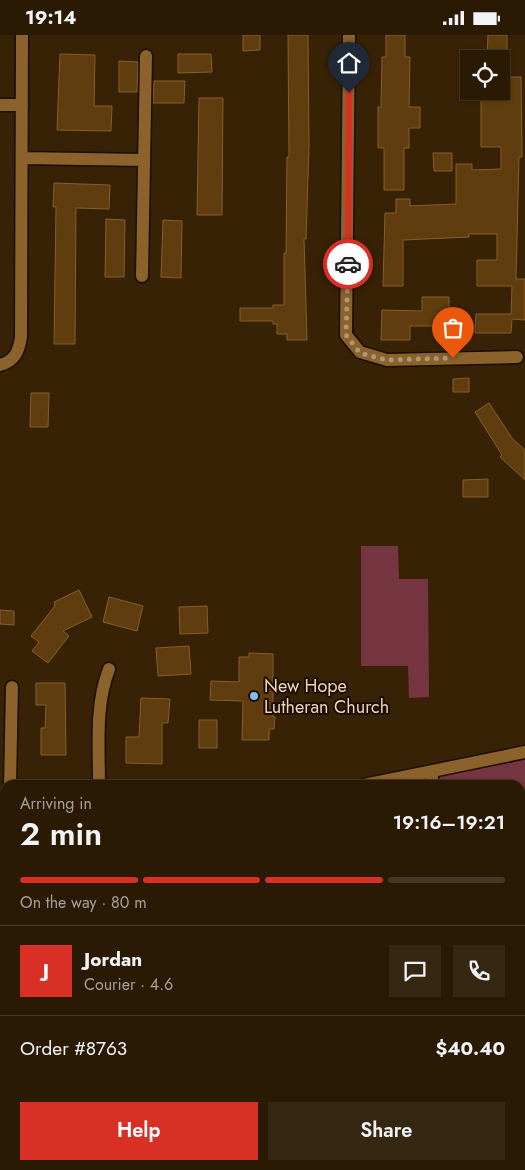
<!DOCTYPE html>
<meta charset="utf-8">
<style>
body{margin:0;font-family:Jost,sans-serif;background:#362713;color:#f1f3f6;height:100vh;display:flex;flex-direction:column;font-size:19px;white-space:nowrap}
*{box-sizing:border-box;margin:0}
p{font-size:16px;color:#a5a19a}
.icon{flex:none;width:28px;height:28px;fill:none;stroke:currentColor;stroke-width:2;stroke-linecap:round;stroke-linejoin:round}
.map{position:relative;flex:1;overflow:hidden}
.panel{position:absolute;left:0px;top:745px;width:525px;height:390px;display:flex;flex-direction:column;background:#2a1a04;border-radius:15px 15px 0 0;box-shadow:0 1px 4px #0004,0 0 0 1px #463826}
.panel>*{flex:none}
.fabs{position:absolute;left:460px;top:15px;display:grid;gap:10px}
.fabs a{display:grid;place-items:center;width:50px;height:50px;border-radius:0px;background:#2a1a04;box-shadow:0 1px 4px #0004,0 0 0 1px #463826;font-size:25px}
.pin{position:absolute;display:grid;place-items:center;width:42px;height:42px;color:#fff;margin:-51px -21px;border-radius:50% 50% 50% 0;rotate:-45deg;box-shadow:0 0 5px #0007}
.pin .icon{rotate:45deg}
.courier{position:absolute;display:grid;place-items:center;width:50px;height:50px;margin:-25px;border:4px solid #d93025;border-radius:50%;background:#fff;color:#222;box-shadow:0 1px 6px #0007}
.head em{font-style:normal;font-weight:600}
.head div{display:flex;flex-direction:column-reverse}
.head{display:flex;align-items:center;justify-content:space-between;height:85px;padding:0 20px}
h1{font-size:32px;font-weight:600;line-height:38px}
.bar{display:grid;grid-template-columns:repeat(4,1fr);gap:8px 5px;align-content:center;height:60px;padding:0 20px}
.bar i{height:6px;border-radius:4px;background:#463826}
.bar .selected{background:#d93025}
.bar p{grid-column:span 4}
.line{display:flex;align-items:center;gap:12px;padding:0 20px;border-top:1px solid #463826}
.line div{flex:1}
.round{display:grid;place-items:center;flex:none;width:52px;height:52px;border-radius:0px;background:#362713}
.cta{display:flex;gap:10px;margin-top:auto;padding:10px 20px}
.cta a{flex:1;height:58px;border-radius:0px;background:#d93025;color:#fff;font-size:20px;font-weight:600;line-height:58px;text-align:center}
.cta a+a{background:#362713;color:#f1f3f6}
.status{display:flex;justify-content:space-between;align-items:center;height:35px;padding:0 25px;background:#2a1a04;direction:ltr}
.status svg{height:14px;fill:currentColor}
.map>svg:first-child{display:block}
.green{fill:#753541}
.water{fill:#2e4a00;stroke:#677438}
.building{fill:#5f3d0f;stroke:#885e28}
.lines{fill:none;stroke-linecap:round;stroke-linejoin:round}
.minor-casing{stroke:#1a0d01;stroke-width:15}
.path{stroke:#877054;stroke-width:2.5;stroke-dasharray:1 4;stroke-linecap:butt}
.minor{stroke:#8b612c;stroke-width:12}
.done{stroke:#ad967b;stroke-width:5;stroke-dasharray:0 9}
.route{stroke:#d93025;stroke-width:6}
.poi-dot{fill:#81bdfa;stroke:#1c0c00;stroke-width:2}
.labels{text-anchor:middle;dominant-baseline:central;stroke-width:4;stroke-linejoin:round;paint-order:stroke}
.poi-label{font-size:18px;fill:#ecd5ba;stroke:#1c0c00;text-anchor:start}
</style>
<div class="status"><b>19:14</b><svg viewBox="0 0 49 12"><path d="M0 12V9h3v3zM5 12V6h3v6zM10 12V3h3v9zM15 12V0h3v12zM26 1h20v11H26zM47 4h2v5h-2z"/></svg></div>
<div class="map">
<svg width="525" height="1135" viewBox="0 0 525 1135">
<rect width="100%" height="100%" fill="#382205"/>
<path class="green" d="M361,511H398L399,544H428L429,662L409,663L408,631H361Z
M525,717V971L520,976V750H364Z
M0,764H5V1130H437L436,1135H0Z"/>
<path class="water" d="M525,971V1135H436L437,1130H520V976Z"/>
<path class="building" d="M243,0H260V15L243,16Z
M288,0H308L309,110L306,204H304L307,305H287V299H277V289H273V286H240V273H273V270H284V218H286L287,122H289Z
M386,0H405V22H410L409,72H420V93H409V113H404V155H384V113H378V72H381L382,22H386Z
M488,0H507V24H487Z
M60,19L95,20L94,71H112L111,96L57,95Z
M178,19H211L212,37L178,38Z
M119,26L138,27L137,57H119Z
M503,42H521L522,122H519L516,244H525V285L512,284L511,298H475L476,279H511L512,251H477V225H497V199H469V202L403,205V251H383L385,178H396V164H410V171L456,169V129H472V135L501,134V112H481V56H503Z
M154,46H185L184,68H153Z
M199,63H223L222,180H197Z
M433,118H452V136H434Z
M54,148L110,150L109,174L76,173L75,309H54L56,172H53Z
M106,184L125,185L124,242H105Z
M163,185L182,186L181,243L161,242Z
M422,262H449V291H410V305H381L382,275L422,276Z
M469,343V357H453V344Z
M31,358H49L48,392H30Z
M489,368L512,403L525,415V445L500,422L502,420L475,377Z
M488,444V462H463V445Z
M79,555L92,582L63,596L69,601L48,628L32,616L39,607L31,601L55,571L54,567Z
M109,562L143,571L137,596L103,587Z
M207,571L208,598L180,599L179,572Z
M0,575L14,576V590L0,589Z
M189,611L191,639L158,641L156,613Z
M249,618L273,619V682H275L274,694H269V705H242L243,666L210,665L211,646L239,647V622H249Z
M36,648H65L66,720H41V693H45L46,670H36Z
M141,663L170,664L168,688H162V729L126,728V702H139Z
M199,685H217V713H199Z"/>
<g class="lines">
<g class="minor-casing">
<path id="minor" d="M349,0L346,300L360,317L387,325L517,322
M0,70H22
M22,123L144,125
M142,241L146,21
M0,330C15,326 19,316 21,302L22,0
M432,736V750
M10,750L12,652
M99,750C99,711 95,670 109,634
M364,750L525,717
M0,764H5
M0,956L5,951"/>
</g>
<path class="path" d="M16,1130V1135"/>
<use href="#minor" class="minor"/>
</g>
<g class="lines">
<path class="done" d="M348,229L346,300L360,318L386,325L453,323"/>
<path class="route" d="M348,229L349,58"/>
</g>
<circle class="poi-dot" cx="254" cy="661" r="5"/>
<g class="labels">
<g class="poi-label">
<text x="264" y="651">New Hope<tspan x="264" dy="21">Lutheran Church</tspan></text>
</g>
</g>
</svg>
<div class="fabs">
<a><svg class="icon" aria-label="locate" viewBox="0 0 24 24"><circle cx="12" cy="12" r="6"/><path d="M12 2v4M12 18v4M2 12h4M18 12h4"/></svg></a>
</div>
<div class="pin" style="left:453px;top:323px;background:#ea580c"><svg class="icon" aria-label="bag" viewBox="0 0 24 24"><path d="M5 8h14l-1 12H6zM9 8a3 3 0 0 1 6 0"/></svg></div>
<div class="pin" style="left:349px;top:58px;background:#1f2937"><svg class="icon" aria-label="home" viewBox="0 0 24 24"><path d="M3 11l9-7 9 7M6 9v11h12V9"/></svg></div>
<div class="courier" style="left:348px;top:229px"><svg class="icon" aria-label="car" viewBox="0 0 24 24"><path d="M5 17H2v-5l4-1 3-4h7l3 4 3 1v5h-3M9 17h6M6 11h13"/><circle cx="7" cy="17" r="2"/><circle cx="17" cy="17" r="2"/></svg></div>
<section class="panel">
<div class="head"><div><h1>2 min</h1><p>Arriving in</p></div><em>19:16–19:21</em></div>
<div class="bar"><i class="selected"></i><i class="selected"></i><i class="selected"></i><i></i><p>On the way · 80 m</p></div>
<div class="line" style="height:90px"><b class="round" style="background:#d93025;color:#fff">J</b><div><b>Jordan</b><p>Courier · 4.6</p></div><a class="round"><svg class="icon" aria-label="chat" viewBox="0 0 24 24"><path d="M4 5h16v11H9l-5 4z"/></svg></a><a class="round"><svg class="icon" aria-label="phone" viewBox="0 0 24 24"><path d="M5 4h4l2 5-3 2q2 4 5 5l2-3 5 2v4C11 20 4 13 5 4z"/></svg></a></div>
<div class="line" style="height:65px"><div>Order #8763</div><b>$40.40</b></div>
<div class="cta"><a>Help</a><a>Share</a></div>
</section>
</div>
